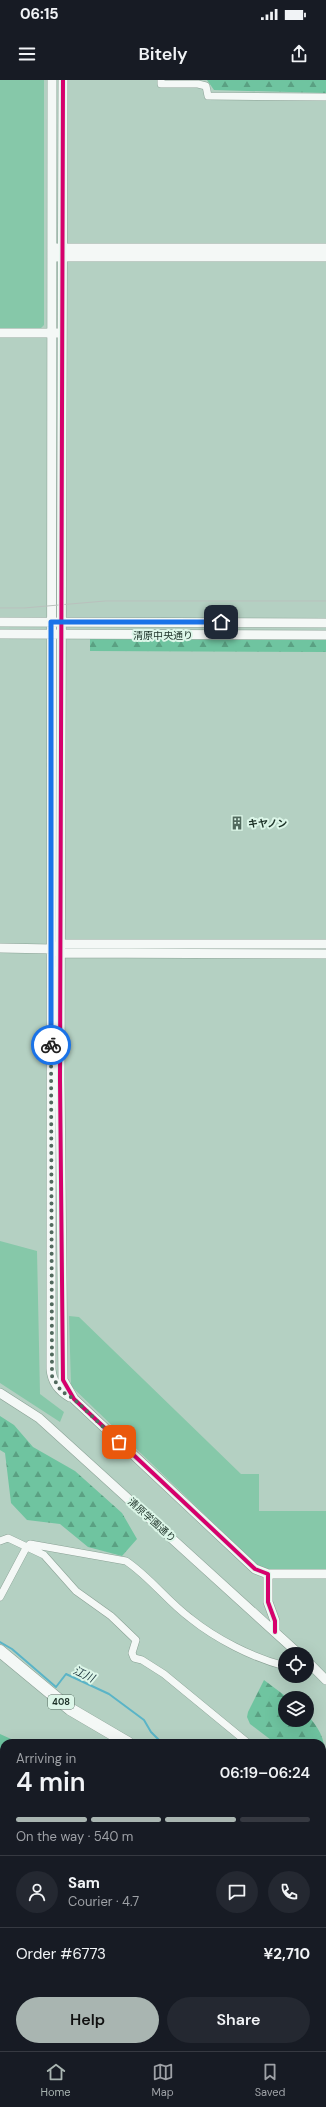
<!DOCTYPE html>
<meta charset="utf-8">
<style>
body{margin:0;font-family:"DM Sans","Noto Sans JP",sans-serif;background:#242831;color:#f1f3f6;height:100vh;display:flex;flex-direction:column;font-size:15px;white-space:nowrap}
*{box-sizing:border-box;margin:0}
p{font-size:13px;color:#9ea1a6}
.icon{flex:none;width:22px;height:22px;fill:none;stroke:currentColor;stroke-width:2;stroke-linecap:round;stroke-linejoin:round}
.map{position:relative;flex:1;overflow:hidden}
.details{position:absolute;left:0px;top:1659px;width:326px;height:312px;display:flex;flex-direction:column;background:#171b24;border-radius:12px 12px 0 0;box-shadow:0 4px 16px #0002}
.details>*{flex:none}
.tools{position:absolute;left:278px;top:1567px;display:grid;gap:8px}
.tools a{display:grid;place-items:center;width:36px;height:36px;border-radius:50%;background:#171b24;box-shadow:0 4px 16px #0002;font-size:20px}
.pin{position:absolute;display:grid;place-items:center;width:34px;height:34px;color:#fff;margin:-17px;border-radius:8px;box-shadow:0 2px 6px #0006}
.courier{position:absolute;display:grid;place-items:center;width:40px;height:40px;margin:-20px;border:3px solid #1a73e8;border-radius:50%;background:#fff;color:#222;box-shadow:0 1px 5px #0007}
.headline em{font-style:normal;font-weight:600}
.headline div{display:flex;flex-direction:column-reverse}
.headline{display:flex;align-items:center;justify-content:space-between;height:68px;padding:0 16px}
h1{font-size:26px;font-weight:600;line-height:30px}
.bar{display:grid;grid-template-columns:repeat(4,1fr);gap:6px 4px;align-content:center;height:48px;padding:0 16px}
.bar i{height:5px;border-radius:3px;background:#363941}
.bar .on{background:#a9b5b1}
.bar p{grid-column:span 4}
.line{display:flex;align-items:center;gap:10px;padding:0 16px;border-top:1px solid #363941}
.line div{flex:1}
.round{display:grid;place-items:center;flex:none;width:42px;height:42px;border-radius:21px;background:#242831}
.action{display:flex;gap:8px;margin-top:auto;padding:8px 16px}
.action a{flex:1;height:46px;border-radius:24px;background:#a9b5b1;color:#111;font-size:16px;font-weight:600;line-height:46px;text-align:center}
.action a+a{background:#242831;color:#f1f3f6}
.status{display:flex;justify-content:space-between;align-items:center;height:28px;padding:0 20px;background:#171b24;direction:ltr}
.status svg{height:11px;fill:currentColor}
header{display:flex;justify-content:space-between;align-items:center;height:52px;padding:0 16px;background:#171b24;font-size:18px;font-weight:600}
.tab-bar{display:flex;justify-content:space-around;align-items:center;height:56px;border-top:1px solid #363941;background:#171b24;font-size:11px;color:#9ea1a6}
.tab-bar a{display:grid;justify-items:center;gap:2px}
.tab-bar .on{color:#a9b5b1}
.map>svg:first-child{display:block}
.forest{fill:url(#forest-firs)}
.green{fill:#86c8a9}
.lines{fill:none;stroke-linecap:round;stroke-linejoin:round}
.stream{stroke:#5ab4c7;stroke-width:2}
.minor-casing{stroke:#8aa195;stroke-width:8}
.tertiary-casing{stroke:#8aa195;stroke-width:10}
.trunk-casing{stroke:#8aa195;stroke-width:13}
.minor{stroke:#f4f8f6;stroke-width:7}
.tertiary{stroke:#f4f8f6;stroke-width:9}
.trunk{stroke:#f4f8f6;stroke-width:12}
.tram{stroke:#b9c1bd;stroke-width:1}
.cycleway-casing{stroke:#dcf6e8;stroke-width:6}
.cycleway{stroke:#d6006c;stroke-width:4}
.done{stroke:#51695d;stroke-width:4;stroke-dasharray:0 7.2}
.route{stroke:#1a73e8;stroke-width:5}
.labels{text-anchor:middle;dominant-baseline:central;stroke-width:4;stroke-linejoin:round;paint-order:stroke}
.shield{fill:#dcf6e8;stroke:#566c61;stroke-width:1}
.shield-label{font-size:9px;font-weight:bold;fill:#1c3127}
.street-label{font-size:10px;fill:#1c3127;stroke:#dcf6e8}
.poi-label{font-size:10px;font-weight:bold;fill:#1c3127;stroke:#dcf6e8;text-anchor:start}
.water-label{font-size:11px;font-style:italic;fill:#183039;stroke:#dcf6e8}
</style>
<div class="status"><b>06:15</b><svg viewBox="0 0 49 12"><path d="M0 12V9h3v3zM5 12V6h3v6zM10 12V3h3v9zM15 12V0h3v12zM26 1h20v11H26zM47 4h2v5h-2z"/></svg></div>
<header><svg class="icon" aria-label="menu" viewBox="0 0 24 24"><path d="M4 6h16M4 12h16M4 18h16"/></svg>Bitely<svg class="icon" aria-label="share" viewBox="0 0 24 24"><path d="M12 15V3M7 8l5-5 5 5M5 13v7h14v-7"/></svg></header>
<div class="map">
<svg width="326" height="1971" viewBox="0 0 326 1971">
<defs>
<pattern id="forest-firs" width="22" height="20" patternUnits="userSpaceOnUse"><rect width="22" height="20" fill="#6fc4a0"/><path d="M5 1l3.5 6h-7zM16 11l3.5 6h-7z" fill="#5aa082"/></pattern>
</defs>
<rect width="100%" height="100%" fill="#b4d0c2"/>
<path class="forest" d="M207,0H326V13L214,10Z
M90,559L326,560V572L90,571Z
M0,1336L14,1345L33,1367L75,1391L122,1433L137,1459L122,1476L88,1467L60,1444L27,1440L11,1423L5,1373L0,1370Z
M264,1600L288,1618H285V1640H307V1635C319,1647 326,1661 325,1678H322V1663H275L250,1644L247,1637L248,1632Z
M0,1654L20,1663H4V1741L0,1739Z"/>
<path class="green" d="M0,0H44V245L41,248H0Z
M0,1161L37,1171L40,1314L64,1332L60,1342L0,1303Z
M69,1236L79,1237L241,1394H259V1431H326V1490H267L256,1484L71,1306Z"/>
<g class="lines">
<path class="stream" d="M0,1562L12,1569L56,1607L66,1594L109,1614L144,1640L151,1652L162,1663
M322,1774L326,1779"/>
<g class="minor-casing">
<path id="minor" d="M161,0V4H198L206,6L208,16L326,17
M0,1461L8,1458L44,1475L76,1511L111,1536L136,1560L132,1573L134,1578L142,1580L164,1594L248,1663
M0,1517L26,1468L30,1464L126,1481C150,1497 167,1521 190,1538C216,1559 253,1578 285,1586
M0,1799L4,1802
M322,1843L326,1840
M322,1953L326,1956"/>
</g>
<g class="tertiary-casing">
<path id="tertiary" d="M52,0L51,1289C52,1301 59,1311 70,1317
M63,0L60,1000L63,1300L74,1319L255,1489L268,1494V1522L275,1541V1552
M57,168H326
M57,177H326
M0,253H57
M0,542L326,543
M0,554L326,555
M57,866L61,864H326
M0,868L52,869L61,873L326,874
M0,1313L39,1338L299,1574
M268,1494H326
M307,1581L326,1600"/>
</g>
<g class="trunk-casing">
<path id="trunk" d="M0,1571L70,1629L128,1663
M322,1788L326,1792"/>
</g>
<use href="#minor" class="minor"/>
<use href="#tertiary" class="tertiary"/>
<use href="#trunk" class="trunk"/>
<path class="tram" d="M0,528H24L105,521H326"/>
<g class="cycleway-casing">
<path id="cycleway" d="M63,0L60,1000L63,1300L74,1319L255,1489L268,1494V1522L275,1541V1552"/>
</g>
<use href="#cycleway" class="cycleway"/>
</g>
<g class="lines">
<path class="done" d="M51,965L52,1296L61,1311L74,1319L119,1362"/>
<path class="route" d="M51,965V542H221"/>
</g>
<defs>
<g id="building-bare" transform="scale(1.08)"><path d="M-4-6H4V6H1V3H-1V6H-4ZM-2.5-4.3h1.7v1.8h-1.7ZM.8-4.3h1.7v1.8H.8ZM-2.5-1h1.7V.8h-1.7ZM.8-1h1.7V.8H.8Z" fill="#51695d" stroke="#dcf6e8" stroke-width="2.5" paint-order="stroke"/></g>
</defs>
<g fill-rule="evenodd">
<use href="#building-bare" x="237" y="743"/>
</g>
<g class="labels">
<rect class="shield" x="48" y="1615" width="26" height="14" rx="3"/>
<g class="shield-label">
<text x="61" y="1622">408</text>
</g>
<g class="street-label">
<text x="163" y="555">清原中央通り</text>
<text transform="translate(152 1440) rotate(42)">清原学園通り</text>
</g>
<g class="poi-label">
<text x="248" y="743">キヤノン</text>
</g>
<g class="water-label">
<text transform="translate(84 1594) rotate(25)">江川</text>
</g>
</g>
</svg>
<div class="tools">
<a><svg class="icon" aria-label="locate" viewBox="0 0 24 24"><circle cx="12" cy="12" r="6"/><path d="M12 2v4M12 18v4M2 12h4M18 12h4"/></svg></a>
<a><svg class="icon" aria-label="layers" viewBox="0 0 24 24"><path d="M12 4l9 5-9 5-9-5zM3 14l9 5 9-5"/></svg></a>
</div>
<div class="pin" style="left:119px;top:1362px;background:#ea580c"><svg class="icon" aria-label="bag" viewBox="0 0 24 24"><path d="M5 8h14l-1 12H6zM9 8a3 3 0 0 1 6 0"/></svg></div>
<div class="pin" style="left:221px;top:542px;background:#1f2937"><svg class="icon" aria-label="home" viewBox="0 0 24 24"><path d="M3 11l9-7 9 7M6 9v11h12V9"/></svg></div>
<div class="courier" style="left:51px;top:965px"><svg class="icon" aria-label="bike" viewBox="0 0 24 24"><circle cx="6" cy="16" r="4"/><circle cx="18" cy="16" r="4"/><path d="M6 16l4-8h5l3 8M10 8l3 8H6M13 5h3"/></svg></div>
<section class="details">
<div class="headline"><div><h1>4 min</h1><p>Arriving in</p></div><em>06:19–06:24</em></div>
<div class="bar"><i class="on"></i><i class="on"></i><i class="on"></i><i></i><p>On the way · 540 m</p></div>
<div class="line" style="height:72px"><a class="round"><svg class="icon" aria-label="person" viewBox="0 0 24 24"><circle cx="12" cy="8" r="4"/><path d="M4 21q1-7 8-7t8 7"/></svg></a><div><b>Sam</b><p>Courier · 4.7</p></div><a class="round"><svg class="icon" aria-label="chat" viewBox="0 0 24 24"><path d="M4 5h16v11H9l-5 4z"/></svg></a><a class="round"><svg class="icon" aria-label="phone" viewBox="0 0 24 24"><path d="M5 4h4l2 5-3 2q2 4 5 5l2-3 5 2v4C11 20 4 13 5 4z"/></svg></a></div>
<div class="line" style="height:52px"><div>Order #6773</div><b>¥2,710</b></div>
<div class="action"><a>Help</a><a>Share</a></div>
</section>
</div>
<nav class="tab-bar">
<a class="on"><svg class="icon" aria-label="home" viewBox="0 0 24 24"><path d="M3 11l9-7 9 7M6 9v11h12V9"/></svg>Home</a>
<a><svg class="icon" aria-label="map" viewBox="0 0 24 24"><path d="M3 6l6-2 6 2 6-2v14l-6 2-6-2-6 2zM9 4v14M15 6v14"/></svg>Map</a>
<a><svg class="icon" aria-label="saved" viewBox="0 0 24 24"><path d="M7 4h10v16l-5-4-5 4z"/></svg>Saved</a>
</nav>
